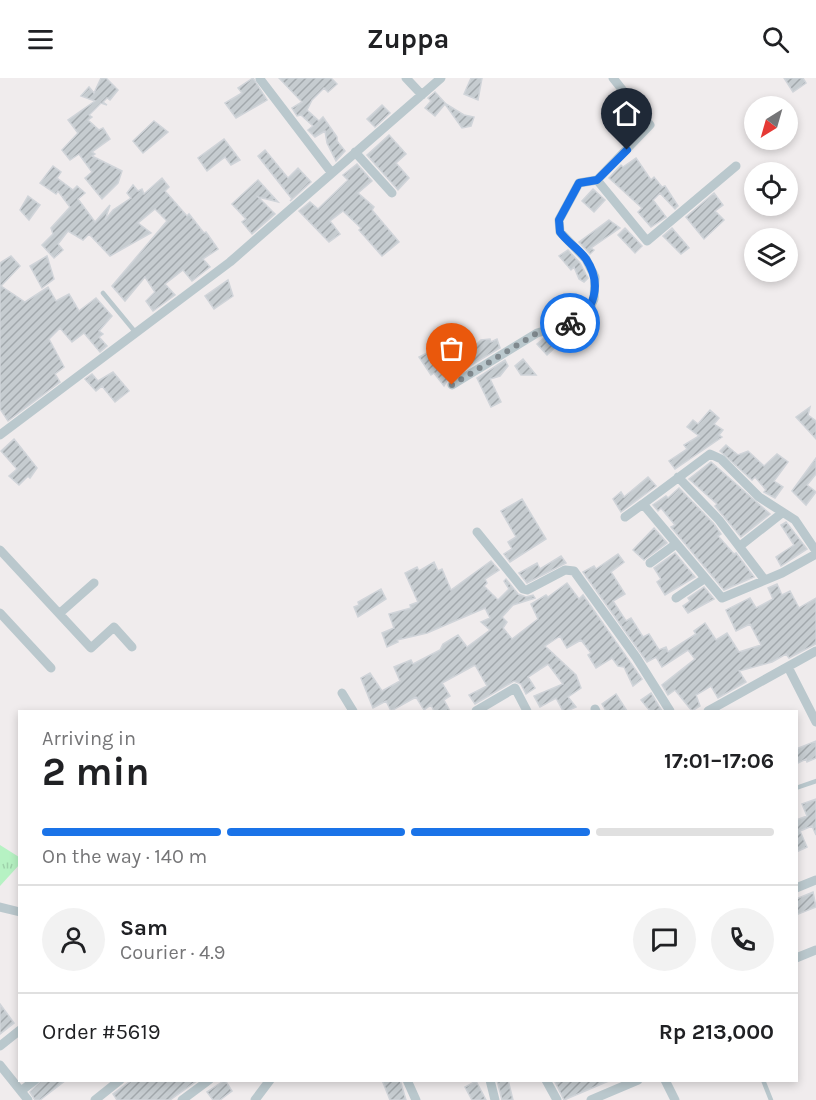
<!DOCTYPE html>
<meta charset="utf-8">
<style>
body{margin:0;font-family:Karla,sans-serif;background:#f2f2f2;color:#202124;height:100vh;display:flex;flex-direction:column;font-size:22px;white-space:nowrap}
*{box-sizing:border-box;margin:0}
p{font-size:20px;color:#757577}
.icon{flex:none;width:33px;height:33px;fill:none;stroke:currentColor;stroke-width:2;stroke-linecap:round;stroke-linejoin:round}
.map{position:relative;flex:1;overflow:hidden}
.details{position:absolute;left:18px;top:632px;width:780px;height:372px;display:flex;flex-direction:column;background:#fff;border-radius:0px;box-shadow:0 3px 9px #0003}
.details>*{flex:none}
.needle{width:39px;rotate:217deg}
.fabs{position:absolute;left:744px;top:18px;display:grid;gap:12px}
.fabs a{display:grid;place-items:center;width:54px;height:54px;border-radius:50%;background:#fff;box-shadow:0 3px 9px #0003;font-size:30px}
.pin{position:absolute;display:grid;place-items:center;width:51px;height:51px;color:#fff;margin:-62px -26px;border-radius:50% 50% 50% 0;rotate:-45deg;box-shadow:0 0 6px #0007}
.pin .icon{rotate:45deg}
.courier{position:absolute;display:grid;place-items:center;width:60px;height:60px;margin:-30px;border:4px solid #1a73e8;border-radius:50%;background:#fff;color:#222;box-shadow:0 2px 8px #0007}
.head em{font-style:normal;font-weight:700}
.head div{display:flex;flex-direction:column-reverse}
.head{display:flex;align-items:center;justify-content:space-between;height:102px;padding:0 24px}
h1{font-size:39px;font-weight:700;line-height:45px}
.bar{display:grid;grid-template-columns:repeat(4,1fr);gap:9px 6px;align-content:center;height:72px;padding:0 24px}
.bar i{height:8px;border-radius:4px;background:#e0e0e0}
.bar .current{background:#1a73e8}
.bar p{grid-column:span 4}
.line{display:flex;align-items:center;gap:15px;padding:0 24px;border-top:2px solid #e0e0e0}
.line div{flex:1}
.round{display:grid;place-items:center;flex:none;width:63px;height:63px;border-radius:32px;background:#f2f2f2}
header{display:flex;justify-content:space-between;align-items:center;height:78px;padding:0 24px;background:#fff;font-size:27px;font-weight:700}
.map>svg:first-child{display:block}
.grass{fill:url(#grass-tufts)}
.building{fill:url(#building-hatch);stroke:#d0d4d9;stroke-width:1.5}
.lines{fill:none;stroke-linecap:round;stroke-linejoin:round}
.lane{stroke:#bac8cd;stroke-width:4.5}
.street{stroke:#bac8cd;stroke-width:9}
.done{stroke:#80898e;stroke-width:6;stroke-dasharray:0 10.8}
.route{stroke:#1a73e8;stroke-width:8}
</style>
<header><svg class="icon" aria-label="menu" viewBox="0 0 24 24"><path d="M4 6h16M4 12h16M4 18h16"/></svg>Zuppa<svg class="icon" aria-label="search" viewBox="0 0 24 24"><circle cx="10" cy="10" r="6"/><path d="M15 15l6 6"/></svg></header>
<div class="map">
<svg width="816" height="1022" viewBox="0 0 816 1022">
<defs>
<pattern id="grass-tufts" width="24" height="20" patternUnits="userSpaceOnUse" patternTransform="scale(1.5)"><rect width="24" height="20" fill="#b6f2c3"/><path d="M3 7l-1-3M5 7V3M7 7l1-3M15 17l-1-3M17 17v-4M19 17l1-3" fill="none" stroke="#9ed1aa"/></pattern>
<pattern id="building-hatch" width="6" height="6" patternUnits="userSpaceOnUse" patternTransform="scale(1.5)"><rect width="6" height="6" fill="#c6ccd0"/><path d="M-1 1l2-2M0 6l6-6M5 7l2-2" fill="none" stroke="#a2a8ac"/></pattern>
</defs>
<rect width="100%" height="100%" fill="#f0eced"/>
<path class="grass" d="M0,767L19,779L20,786L0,808Z"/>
<path class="building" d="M101,0H106L118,12L110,22L107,20L103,24L107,27L101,25L89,37L92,39L88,42L99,52L103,50L110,61L92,74L95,76L92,78L122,93L118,105L102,121L85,100L92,94L79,76L70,82L62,72L78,55L68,42L95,23L81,18L89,9L94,15Z
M253,0L267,22L236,40L225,25L242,15L238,10Z
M279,0H331L337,6L328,14L324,10L312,22L307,32L319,43L323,39L337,59V63L345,73L336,83L327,65L325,53L315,59L308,52L313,48L301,37L297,38L292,30L302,24Z
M471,0H482L478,22L464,16Z
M784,0H803L806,5L793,14Z
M435,14L446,26L464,37L474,39L471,48L462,50L445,26L435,38L425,30L431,23L428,20Z
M382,27L390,35L375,49L367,41Z
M154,43L168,54L143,75L133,63Z
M389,57L406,76L396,85L409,100L398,112L367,77Z
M224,61L240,82L231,87L225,79L207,93L198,80Z
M265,72L288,100L298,90L311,104L290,123L292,121L258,78Z
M636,80L651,102L654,99L662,109L665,108L678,128L675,131L660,115L653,122L666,139L651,149L638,134L642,130L609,100L621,87L623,89Z
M357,86L372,103L358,115L374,129L372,132L399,164L382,178L359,152L361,150L343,133L330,143L340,156L329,164L299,133L310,124L318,131L348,102L343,97Z
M53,88L61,94L57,100L73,112L77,108L85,115L78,121L95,144L110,127L105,142L113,132L131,120L127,115L133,107L138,113L142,111L144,116L162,100L169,109L165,113L187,138L189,136L204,155L206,154L218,171L203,181L210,189L192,203L183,192L165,206L175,217L153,233L146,223L155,214L145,199L125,223L112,208L167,143L155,131L138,145L151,155L110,178L89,156L83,162L68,153L58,166L63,172L54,180L42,167L53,156L51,150L70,129L58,113L56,116L40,105Z
M258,102L278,124L258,119L275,136L252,156L242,144L246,141L232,126Z
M593,111L605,122L594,134L582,123Z
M714,115L723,127L715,133L724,142L704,161L686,139Z
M28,118L40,127L29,142L20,132Z
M609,142L620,150L591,170L594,172L590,176L579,164Z
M625,150L642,168L635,175L618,157Z
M672,150L689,170L681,176L663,158Z
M568,172L580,185L588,200L584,204L579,201L574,189L571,192L559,178Z
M11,178L20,188L1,208L25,224L48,209L56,223L69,216L79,233L96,220L112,238L99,253L103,256L99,259L107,268L100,274L84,255L72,264L60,250L49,261L64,289L55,296L60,304L8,343L0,331V185Z
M47,178L54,201L42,210L30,188Z
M228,202L233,218L214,231L205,218Z
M559,256L564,261L547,277L537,266L544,260Z
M490,261L491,264L497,261L500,270L448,301L444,308L434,295L431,297L419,279L427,275L430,278L446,275L448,279L471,272L481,262Z
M523,281L536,297H521L515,288Z
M505,282L508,288L500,298L490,301L501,324L491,329L477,300Z
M113,294L129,313L115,324L102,308L96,313L85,301L92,296L98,303Z
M810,329L808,337L816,343V361L796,339Z
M710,332L719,340L714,346L723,352L719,357L722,359L675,391L669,383L687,371L684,367L699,358L687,349L693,342L698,346Z
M14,361L37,390L30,400L28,398L19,407L9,398L17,391L1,373Z
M726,367L738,377L748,373L764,388L777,376L788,384L774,403L783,409L775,420L764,414L766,412L755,399L752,402L720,373Z
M816,380V396L807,407L816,414L806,427L792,413Z
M711,384L770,436L741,459L715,428L717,426L689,401Z
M648,399L656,408L621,434L613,421L621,414L624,419Z
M679,410L714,446L721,456L718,458L734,476L736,475L754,499L724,512L671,449L675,447L661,430L658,433L653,427L666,418L668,420Z
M522,421L546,461L510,484L504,476L512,471L508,464L516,459L501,433Z
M786,444L807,471L781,488L776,479L794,467L781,447Z
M654,450L667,465L644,482L633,472Z
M675,475L695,499L665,517L657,504L661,501L654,490Z
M618,476L624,484L611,494L625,516L613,523L626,543L631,540L643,559L649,556L659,572L666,569L668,574L696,556L694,553L705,545L716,562L727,555L739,574L761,567L750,546L736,553L726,532L750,520L756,530L773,521L768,510L777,506L782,517L790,513L799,530L816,520V566L789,580L786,576L772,584L739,593L746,604L718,620L711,608L696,617L700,628L692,633L675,612L668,617L662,607L695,581L688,572L662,589L656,579L647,584L583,494L594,488L596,491Z
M561,478L566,485L527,505L519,495L537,485L540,491Z
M491,483L499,492L485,501L487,505L484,508L498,522L509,511L504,503L506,501L518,516L526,519L533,517L535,520L513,527L502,539L507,544L503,550L512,561L538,541L531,526L546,517L548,519L567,505L579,521L583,517L642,601L633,608L624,589L618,588L612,580L596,590L588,577L591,575L581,562L567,570L560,558L545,568L576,597L581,610L568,619L576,629L567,633H563L556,620L540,629L534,618L563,606L548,586L528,599L535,610L526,616L521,606L514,603L475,626L469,617L487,608L475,587L442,605L450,618L444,622L450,633H434L431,627L424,632L416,619L391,633L386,623L373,630L361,600L370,595L382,613L400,603L394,589L411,582L413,586L440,572L443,566L458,557L467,569L490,552L481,544L490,540L485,530L427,555L397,562L398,564L387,569L382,555L394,550L389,536L411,530L410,527L418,524L405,495L417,489L419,493L434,484L438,493L442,491L451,512Z
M704,509L714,521L688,535L683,528L690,523L688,520Z
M381,511L386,521L358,539L354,529L359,527L358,524Z
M651,615L662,633H650L641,622Z
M616,616L627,633H606L602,626Z
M816,663V680L807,684L806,681L796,686V671Z
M816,721V757L812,748L800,753L807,769L796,774V742L807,738L802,726Z
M813,814L816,829L796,837V821Z
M0,926L14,945L0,956Z
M42,1002H66L40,1022H35L30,1014Z
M132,1002H198L170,1022H117L113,1016Z
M225,1002L232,1013L220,1022H213L207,1014Z
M382,1002H400L406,1022H390Z
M497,1002H508L513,1022H502Z
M554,1002H611L564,1022Z
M476,1003L486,1022H472L465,1009Z"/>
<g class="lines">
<path class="lane" d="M103,215L136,255
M796,710L816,703
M763,1002L771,1022"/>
<path class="street" d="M406,0L422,17
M260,1L331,94
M355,74L392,115
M597,102L647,163L736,88
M452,307L537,255L569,246L588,234L594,221L595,199L586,181L560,154L559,142L579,105L597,102L650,47L613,0
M0,357L230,184L441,0
M678,399L719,442L764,501
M625,439L643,426
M477,454L523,511L527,512L565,492L574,493L636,579L670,633
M740,468L782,435
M0,472L91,570L114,549L132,569
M816,473L795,442L759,419L721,381L710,376L643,426L722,520L782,495L816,476
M650,485L676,466
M676,520L704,501
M0,535L51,590
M60,535L94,505
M788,589L816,644
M342,615L353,633
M595,631L596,633
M476,633L515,610L527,633
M708,633L816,573
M796,810L816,802
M0,829L20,834
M796,880L816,872
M0,968L20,952
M0,987L28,1022
M407,1002L416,1022
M490,1002L495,1022
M546,1002L557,1022
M665,1002L675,1022
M21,1013L35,1002
M95,1022L120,1002
M182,1022L209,1002
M255,1022L270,1002
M591,1022L638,1002"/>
</g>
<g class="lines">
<path class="done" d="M452,307L537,255L570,245"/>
<path class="route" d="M570,245C596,234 602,205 586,181C579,171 567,164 560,154L559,142L579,105L597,102L627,72"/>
</g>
</svg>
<div class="fabs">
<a><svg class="needle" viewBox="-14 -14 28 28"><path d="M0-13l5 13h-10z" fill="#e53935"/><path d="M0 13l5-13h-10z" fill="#757577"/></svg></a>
<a><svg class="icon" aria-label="locate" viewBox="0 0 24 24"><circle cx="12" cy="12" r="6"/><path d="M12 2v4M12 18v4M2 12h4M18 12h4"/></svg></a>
<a><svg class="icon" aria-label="layers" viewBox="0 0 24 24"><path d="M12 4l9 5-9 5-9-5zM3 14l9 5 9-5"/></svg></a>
</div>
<div class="pin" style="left:452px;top:307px;background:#ea580c"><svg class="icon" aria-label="bag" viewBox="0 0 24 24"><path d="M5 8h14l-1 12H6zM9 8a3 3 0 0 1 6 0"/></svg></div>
<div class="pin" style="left:627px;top:72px;background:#1f2937"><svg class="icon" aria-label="home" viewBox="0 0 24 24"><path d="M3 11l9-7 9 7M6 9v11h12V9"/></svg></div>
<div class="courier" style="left:570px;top:245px"><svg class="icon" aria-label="bike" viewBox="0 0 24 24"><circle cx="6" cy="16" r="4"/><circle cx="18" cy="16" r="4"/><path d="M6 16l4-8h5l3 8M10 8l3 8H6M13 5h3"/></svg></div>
<section class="details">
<div class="head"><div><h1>2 min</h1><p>Arriving in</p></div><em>17:01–17:06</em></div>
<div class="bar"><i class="current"></i><i class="current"></i><i class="current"></i><i></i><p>On the way · 140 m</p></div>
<div class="line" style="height:108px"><a class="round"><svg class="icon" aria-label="person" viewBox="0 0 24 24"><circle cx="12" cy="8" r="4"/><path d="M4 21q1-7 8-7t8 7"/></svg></a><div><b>Sam</b><p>Courier · 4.9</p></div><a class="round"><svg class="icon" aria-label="chat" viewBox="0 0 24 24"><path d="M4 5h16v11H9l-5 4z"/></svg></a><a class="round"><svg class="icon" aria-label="phone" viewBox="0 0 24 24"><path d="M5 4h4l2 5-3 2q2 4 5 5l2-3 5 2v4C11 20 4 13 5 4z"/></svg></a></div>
<div class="line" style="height:78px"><div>Order #5619</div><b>Rp 213,000</b></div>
</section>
</div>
